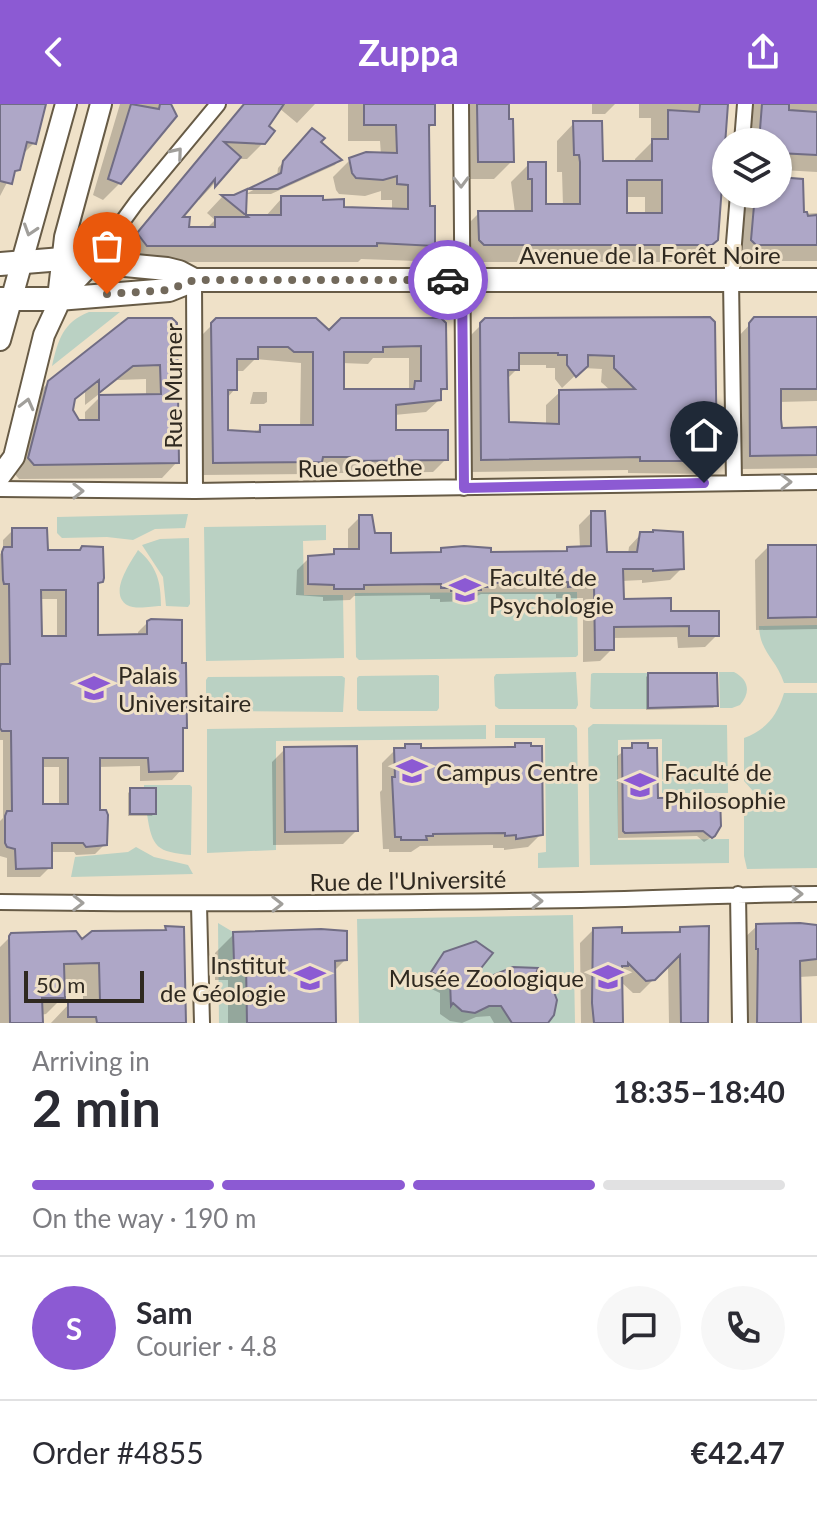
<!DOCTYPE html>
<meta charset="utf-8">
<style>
body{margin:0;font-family:Lato,sans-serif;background:#f7f7f7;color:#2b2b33;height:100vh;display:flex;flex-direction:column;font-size:30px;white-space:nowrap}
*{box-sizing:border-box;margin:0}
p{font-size:26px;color:#7c7c81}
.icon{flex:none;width:44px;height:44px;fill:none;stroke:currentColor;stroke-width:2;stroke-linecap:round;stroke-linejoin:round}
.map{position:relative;height:919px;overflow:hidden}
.details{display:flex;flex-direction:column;background:#fff;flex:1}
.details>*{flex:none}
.tools{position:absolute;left:712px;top:24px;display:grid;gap:16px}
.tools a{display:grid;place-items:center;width:80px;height:80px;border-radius:50%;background:#fff;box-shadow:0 2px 6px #0004;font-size:40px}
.scale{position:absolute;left:24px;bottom:20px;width:120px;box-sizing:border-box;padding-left:8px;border:4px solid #2f2920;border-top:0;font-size:22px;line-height:28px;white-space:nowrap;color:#2f2920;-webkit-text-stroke:6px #efe1c8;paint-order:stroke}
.pin{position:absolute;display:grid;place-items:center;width:68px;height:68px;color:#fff;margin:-82px -34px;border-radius:50% 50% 50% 0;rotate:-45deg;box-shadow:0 0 8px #0007}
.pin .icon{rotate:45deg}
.courier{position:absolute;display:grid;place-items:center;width:80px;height:80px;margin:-40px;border:6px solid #8c5ad3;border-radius:50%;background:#fff;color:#222;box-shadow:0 2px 10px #0007}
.head em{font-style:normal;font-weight:700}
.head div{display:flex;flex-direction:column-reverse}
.head{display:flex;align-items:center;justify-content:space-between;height:136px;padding:0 32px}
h1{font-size:52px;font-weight:700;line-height:60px}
.bar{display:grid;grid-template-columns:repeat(4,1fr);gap:12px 8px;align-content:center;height:96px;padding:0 32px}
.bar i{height:10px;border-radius:6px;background:#e1e1e2}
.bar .current{background:#8c5ad3}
.bar p{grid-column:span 4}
.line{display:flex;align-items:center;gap:20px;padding:0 32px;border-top:2px solid #e1e1e2}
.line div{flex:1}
.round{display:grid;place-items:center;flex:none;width:84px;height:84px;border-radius:42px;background:#f7f7f7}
header{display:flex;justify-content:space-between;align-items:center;height:104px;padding:0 32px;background:#8c5ad3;color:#fff;font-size:36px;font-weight:700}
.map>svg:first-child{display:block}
.green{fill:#bad1c3}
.shadow{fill:#0003;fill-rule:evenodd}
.building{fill:#aea7c7;stroke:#716d84;stroke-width:2;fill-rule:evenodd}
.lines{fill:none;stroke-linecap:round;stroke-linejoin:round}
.street-casing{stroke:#675b46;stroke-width:18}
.secondary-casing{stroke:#675b46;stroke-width:24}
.primary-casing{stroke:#675b46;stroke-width:26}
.street{stroke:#fff;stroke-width:14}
.secondary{stroke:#fff;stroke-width:20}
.primary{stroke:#fff;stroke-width:22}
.oneway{stroke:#a19f9b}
.done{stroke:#72695b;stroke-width:8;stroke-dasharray:0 14.4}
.route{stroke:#8c5ad3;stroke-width:10}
.labels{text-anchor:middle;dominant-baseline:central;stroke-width:6;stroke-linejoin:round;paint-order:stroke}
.street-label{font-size:24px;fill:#2f2920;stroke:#efe1c8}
.poi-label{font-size:24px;fill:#2f2920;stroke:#efe1c8;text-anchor:start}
</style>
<header><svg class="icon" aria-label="back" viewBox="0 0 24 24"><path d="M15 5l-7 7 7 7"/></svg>Zuppa<svg class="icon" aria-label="share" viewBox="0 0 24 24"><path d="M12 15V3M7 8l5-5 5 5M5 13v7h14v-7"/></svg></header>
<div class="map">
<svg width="817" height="919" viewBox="0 0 817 919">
<rect width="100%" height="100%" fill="#efe1c8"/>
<path class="green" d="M89,208H120L52,262C58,236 63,218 89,208Z
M188,410L185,424L155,425L133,436L107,433L62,434L57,429V413Z
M326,421V436L303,437L304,491H343L344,554L206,557L204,423Z
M189,434L190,500L188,503L166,502L163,473L142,441L160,435Z
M138,446C157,462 161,478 161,502C152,502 136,506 127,501C108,489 131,458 138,446Z
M577,488L578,551L576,553L359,556L356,553L355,489Z
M817,521V579H784C776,554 760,549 759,522Z
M576,568L578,601L576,605H499L495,602L494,573L496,570Z
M719,568H734C749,576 751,588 740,601L732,604H720Z
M593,569H648V605H593L590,603L591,570Z
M437,571L439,572V604L437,607H359L357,605V574L359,572Z
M342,572L345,574L343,608L206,607V576L208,573Z
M784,589H817V764L747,765L744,752V704L752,696L753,687L744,677V634C766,626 777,612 784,589Z
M593,620L727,621L728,689H662V635L618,636V736L729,735V759L590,761L588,624Z
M486,621V635L276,637V746L207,749V625Z
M495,621H574L577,624L579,763L538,764V749L546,748L545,634H495Z
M144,681H190L192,683L191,751C157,748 152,744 147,710H156V684H144Z
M136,743L154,753L188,761L193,770L71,773L75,753L128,748Z
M573,811L575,919H359L357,815Z
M218,819L233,828L234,857L246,858L247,919H219Z"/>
<path class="shadow" d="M0,0H44L34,39L22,51L18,65L11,71L0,92Z
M120,0H172V6L120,79L103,96L93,91Z
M244,0H315L297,19L279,4L266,22L264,38L247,55H237L199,96V91L179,115L187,125H206L215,116L207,109L222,93H235L245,88L244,113H265L282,94L321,98L342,104L392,106V96H381V87L365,92L339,90L336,86L333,73L350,56L381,51L380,37H348V0H433V20L427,26L428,104L433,141L416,157L361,155L358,158H130L121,147Z
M460,0H507L512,57L494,75H461Z
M592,0H615L605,10H592Z
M639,0H726L716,135L692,158H466L462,126L479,109H515L511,78L529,60L544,102H563L562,68H557V37L574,19L601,60L635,59V55L651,39V14H639ZM625,93H645V111H625Z
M747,0H817V68L782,66L781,76L802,110L817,109V157H740L741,90H778V38H744Z
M312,27L318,38L339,56L335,61L271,90H246L277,73L278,64Z
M709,215L715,356L701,370L628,369V366L469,368L468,234L486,216ZM517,261H546V264H555V275L562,284L583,264L602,265L601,278L611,287L560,288L546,301V321L507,320L506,276L517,265Z
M755,215H817V297L779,298L780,326L817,325V364L738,365L736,235Z
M171,216L177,358L162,374L19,375L14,369L33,294L49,278ZM146,275V292L100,293L85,308V318H78L70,307L72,298L85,288V301L117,276Z
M217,216L329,229L440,216L445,284L439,290V296L426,308L394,311V328L446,355L433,368L337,369L338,364H313L308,370L201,371L199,234ZM373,254H409V286L342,287V259L368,260ZM255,255L301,259L300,323H261L254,330L226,328V295L235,285V267H243Z
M253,288H267V298L264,300H250Z
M591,409L605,450H628L629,443L641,430L682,464L670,476L642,479V476L621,477L622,497L669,509L717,531L705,543L678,544L677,533L612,534V545L600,557L583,558V494H556V490H481L467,497L440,498V495H430V491L354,492L350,496L323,497V493L296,491L297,466L309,454L330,452L335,447H348V425L360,413L389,451H437L442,446L489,450L564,449L568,445L580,444L579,421Z
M13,426L46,448L102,477L96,483V533H138V528L148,518L185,623L181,627V666L172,676L140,677V662L98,663V708L105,740L95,750L76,751L74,748H50V763L40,773H7V754L0,752V717L3,714V636H0V450L3,447V436ZM39,495H57V534H40ZM41,663H59V702H41Z
M817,442V525L756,526L755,456L768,443Z
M648,571L716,601L713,604L646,606V573Z
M516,641L541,730L528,743L504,746V744H493V741L420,742L411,748H389V745H383L380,688L382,686V659L395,646H402L406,642L419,645H512Z
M633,641L656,696L718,695L712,733L704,738L697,732L618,734L617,652Z
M285,645L356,727L343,740L273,741L272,658Z
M131,686L154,709L152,712H128V689Z
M757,822H817V872L799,873V919H743L741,837Z
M166,824L183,919H51L69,900L83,899V876H63V893L46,910L40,911L41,919H0V843L12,831L81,838L162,828Z
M680,825L707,919H669L668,861L640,889H633L620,877L621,919H581L580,839L593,826L620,831L675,830Z
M234,830L345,856L333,868L334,919H228V876H215V849Z
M446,850L460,887L513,865H536L533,871L545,919H494L490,912L476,913L462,919L450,917L440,910V889L421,880Z"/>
<path class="building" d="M0,0H46L36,40L27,38L20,66L15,67L12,80L0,77Z
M131,0L159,5L160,0H171L177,12L121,80L108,75Z
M244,0H284L269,22L275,27L265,40L224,38L241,53L215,83V75L183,113H190L189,123H215V113H248L221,91H234L247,85L246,111H281V92H323V96L344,95V103L408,105V81L397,80V72L383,76L356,74L352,69L349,54L366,48L397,49L396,21H364V0H435V21H429L430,102H435V142L377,139V142H147L137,129Z
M477,0H509V15H513L514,58H478Z
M700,0H728L718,136L712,141H484L479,136L478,107H532V75H528V58H546V100H580V58L579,51H574L573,17H602L603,57H652V35H668V6L699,8ZM627,76H662V109H627Z
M762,0H789V6L817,8V51L778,49V38H759Z
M312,24L325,34L321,38L342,56L278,85H248L281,69L283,57Z
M778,73L803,75L804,108H807L808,112L817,111V141H756L751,136L755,90H778Z
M710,213L715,218L717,357H640V353L481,356L480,219L485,214ZM519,249H558V251H567V261L576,273L588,262V251L614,252V264L635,285L559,286V320L509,318L508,266H519Z
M754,213H817V285H781V315L782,324L817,323V351L750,352L749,219Z
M128,214H172L177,219L179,359L34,361L28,354L48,277ZM160,261L161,290L99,291V316H79L73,306L75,295L99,276V289L133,262Z
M216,214H316L329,226L341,214H441L446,219L447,285H441V296L396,301V326H448V356L349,357L350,353H323L322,358L213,359L211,219ZM421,242V277H415L414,285H344V248H383V243ZM258,243H288L294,248H313V321H260V328L228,326V286H237V255H258Z
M591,407H605L607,448H637L640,428H653V426L683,428L684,465L653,467V465H623L624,495L671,494V507H719V532H689V522L614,523V546H595L594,482L568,483V478L491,479V483H481V486L451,487V484H441V480L364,481V485H334V481L308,480V452L334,450V445H359V411H372L375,429H391V449L441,448V444L464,442L491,444V448L567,447V443L591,442Z
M12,424H47L48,446H80L82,442L103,443L104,474L103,478L98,479V531L147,530V517L151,515L182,516V559H186L187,624H183V667L149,668L148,654H100V706H106L108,711L107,741L86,743L83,739H52V764L16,765L15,745L7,743L5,739V712L7,707H12L11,627H2L0,624V563L1,560H10L9,480H4L3,476L2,448L4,443H12ZM41,486H66V532H42ZM43,654H68V700H43Z
M768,441H817V513L768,514Z
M648,569H717L718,602L648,604Z
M515,639H531V642H542L543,731L516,735V731L505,732V729L433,730V732H426L427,736H401V733H395L392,673H395L394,644H405V640H421V644H431L515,643Z
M632,639H648V644H657L658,694L720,693L721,722L715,732L712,734L703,727L625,729L623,727L622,644H632Z
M357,642L358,727L285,728L284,643Z
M130,684H156V710H130Z
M800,819L817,821V855L800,857L801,919H757L758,845H756V820Z
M165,822L184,823L186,919H97L96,913H68V898L100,897L99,859L64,860L65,894H42L43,919H10L9,832L11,829L76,827L82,835L92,827L166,826Z
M709,822L708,919H681L680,851L655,876L646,877L628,859V862H622L623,919H594L592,899L593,824L622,823V829L680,828V823Z
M321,825L347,827V856L335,857L336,919H247L246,858H234L233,828Z
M476,837L493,849L467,882L513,863L538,864L536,870L552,883L557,896L554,911L548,919H512L501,902H489L475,909L462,907L453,899L451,902L450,878L431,868L444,848Z"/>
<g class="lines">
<g class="street-casing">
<path id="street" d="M461,0L464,384
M742,38L745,0
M93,158L136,99L218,0
M194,176L195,387
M734,379L731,176L738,90
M0,385L195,387L817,378
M738,790L740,919
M0,798C194,801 387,799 581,796C660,795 738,790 817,790
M199,801L202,919"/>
</g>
<g class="secondary-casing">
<path id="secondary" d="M58,195L93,158
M0,236L66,0
M0,372L14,353L44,231L57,203L65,133L101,0"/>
</g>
<g class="primary-casing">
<path id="primary" d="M0,160L62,155L167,165L179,168L194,176
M0,195H58L169,186L194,176H817"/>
</g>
<use href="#street" class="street"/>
<use href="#secondary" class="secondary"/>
<use href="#primary" class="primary"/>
</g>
<defs><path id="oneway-chevron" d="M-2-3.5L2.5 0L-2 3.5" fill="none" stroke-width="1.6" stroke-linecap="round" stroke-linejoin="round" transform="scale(2)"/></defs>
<g class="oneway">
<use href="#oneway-chevron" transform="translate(177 49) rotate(-50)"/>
<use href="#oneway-chevron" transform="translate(461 78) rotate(89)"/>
<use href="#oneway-chevron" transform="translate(30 126) rotate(108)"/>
<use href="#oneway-chevron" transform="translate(27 300) rotate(-76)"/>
<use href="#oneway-chevron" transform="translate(786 378) rotate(-1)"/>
<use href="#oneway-chevron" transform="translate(78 387)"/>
<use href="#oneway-chevron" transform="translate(797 790)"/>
<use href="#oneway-chevron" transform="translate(537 797) rotate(-1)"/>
<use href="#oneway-chevron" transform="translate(78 799) rotate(1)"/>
<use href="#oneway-chevron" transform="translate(277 800) rotate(-1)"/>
</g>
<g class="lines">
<path class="done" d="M107,190L169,186L194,176H448"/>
<path class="route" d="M448,176H462L464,384L704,379"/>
</g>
<defs>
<g id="university-bare" transform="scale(2.4)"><path d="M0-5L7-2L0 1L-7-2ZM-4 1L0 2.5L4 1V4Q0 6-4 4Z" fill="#8c5ad3" stroke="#efe1c8" stroke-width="2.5" paint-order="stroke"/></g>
</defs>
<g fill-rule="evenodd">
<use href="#university-bare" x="465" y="486"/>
<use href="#university-bare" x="94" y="584"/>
<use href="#university-bare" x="412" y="667"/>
<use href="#university-bare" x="640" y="681"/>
<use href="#university-bare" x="608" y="873"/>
<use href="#university-bare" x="310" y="874"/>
</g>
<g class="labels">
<g class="street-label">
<text x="650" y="150">Avenue de la Forêt Noire</text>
<text transform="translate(172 282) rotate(-90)">Rue Murner</text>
<text transform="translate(360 363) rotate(-1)">Rue Goethe</text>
<text transform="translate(408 776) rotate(-1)">Rue de l'Université</text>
</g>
<g class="poi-label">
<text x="489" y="472">Faculté de<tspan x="489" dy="28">Psychologie</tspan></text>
<text x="118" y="570">Palais<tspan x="118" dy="28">Universitaire</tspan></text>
<text x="436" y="667">Campus Centre</text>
<text x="664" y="667">Faculté de<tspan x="664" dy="28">Philosophie</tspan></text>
<text x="286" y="860" text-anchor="end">Institut<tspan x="286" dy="28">de Géologie</tspan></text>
<text x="584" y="873" text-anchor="end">Musée Zoologique</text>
</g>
</g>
</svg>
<div class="tools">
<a><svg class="icon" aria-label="layers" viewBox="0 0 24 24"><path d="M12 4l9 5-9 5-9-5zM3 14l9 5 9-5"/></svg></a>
</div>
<div class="scale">50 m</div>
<div class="pin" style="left:107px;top:190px;background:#ea580c"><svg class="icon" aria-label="bag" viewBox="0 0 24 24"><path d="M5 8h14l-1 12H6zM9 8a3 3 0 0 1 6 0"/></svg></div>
<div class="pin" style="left:704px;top:379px;background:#1f2937"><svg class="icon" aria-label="home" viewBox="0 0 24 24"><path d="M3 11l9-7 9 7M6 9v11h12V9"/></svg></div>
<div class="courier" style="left:448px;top:176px"><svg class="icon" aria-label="car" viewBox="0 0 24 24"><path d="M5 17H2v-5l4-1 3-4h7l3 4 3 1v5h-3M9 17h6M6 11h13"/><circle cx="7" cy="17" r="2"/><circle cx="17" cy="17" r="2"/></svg></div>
</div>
<section class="details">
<div class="head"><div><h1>2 min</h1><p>Arriving in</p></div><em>18:35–18:40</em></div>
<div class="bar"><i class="current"></i><i class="current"></i><i class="current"></i><i></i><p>On the way · 190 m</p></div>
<div class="line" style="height:144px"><b class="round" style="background:#8c5ad3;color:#fff">S</b><div><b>Sam</b><p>Courier · 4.8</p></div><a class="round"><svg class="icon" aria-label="chat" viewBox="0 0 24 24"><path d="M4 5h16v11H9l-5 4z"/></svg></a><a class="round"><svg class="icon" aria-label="phone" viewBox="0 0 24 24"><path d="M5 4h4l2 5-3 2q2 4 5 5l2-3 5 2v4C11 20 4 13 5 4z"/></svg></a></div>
<div class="line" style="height:104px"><div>Order #4855</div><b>€42.47</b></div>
</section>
